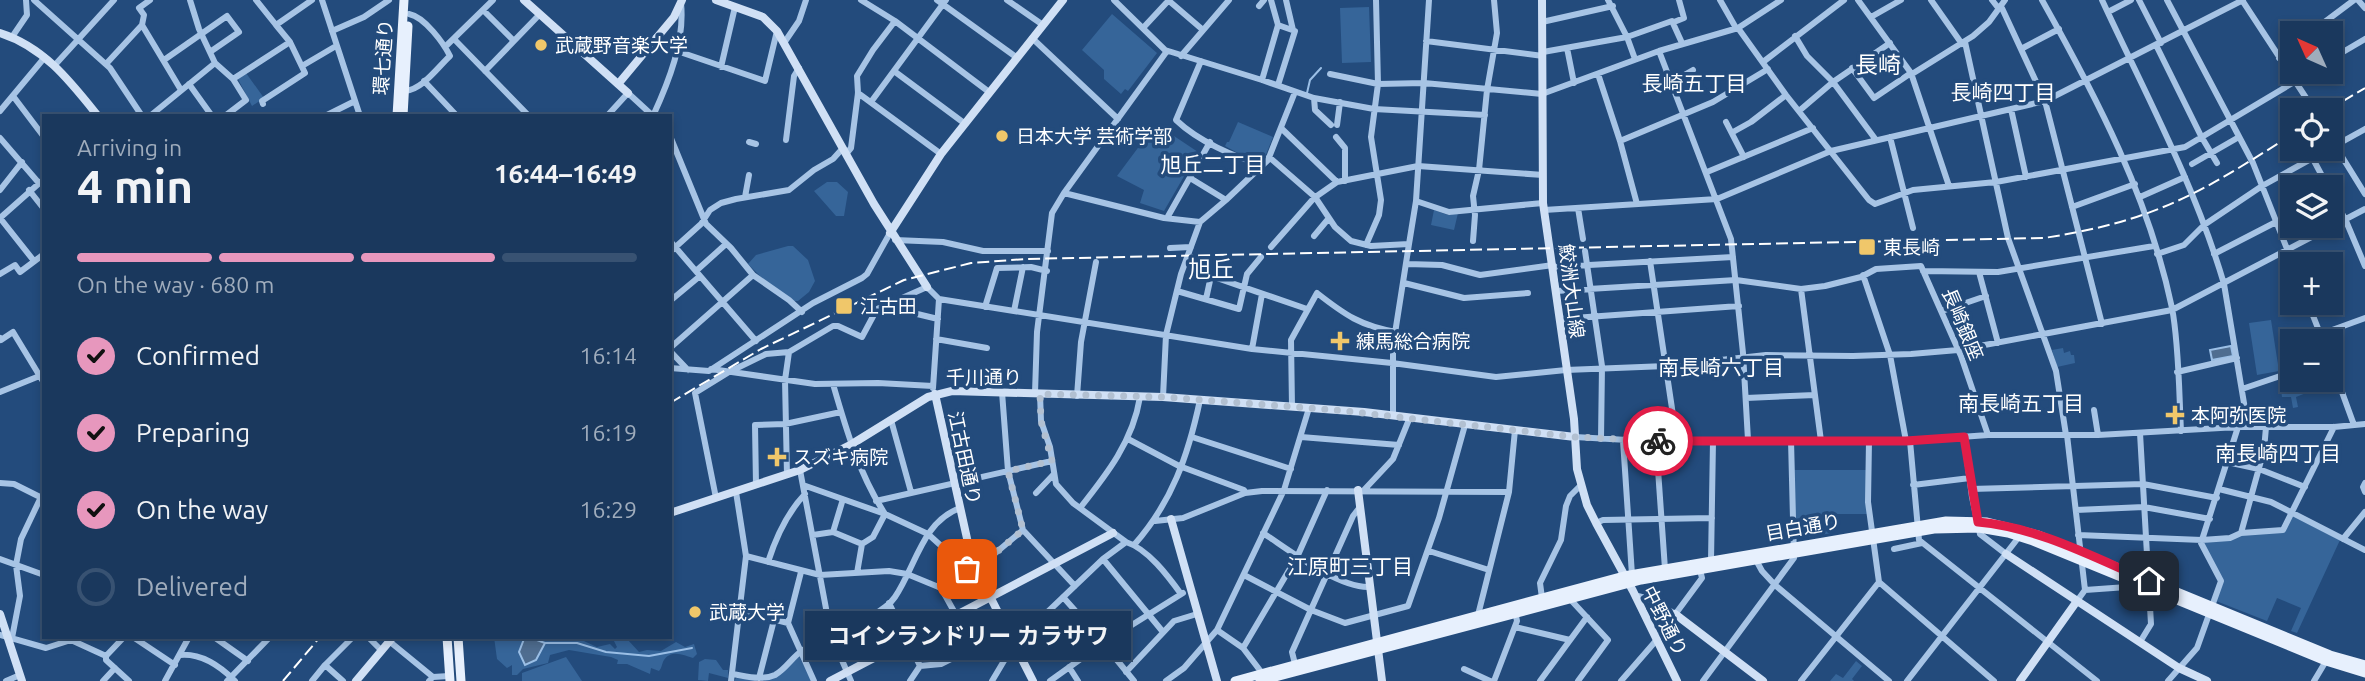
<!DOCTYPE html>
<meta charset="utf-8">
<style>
body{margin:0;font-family:Ubuntu,"Noto Sans JP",sans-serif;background:#274366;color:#f1f3f6;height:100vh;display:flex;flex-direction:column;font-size:26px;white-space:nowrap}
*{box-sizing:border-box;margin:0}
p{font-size:23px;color:#9facbc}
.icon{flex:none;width:38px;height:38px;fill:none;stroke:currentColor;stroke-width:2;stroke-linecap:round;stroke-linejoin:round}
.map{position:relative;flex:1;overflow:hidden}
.panel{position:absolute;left:42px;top:114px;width:630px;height:525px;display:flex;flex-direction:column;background:#1a385d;border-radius:0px;box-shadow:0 4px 10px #0003,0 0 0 2px #385272}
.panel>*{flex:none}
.needle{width:46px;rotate:315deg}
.controls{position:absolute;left:2280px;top:21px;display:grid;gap:14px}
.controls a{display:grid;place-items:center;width:63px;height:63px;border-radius:0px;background:#1a385d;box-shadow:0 4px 10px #0003,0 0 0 2px #385272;font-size:35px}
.pin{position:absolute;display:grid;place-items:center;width:60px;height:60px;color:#fff;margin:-30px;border-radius:14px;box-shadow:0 4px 10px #0006}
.courier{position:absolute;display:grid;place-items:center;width:70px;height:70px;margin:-35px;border:5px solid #e11d48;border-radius:50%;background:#fff;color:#222;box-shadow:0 2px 9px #0007}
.bubble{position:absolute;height:49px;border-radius:0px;background:#1a385d;box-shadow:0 4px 10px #0003,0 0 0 2px #385272;font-size:23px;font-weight:700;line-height:49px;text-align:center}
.summary em{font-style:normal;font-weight:700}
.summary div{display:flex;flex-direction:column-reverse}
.summary{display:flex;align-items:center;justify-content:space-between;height:119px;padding:0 35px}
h1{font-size:46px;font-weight:700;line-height:52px}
.bar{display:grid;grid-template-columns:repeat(4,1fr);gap:10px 7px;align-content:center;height:84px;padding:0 35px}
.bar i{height:9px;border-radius:5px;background:#385272}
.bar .selected{background:#e797bd}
.bar p{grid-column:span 4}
ol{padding:0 35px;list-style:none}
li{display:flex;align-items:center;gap:21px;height:77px}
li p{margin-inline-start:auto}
li .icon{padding:7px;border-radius:50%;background:#e797bd;color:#111;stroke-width:4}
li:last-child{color:#9facbc}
li i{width:38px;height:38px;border:4px solid #385272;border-radius:50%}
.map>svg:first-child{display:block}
.green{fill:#366599}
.water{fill:#4f6d90;stroke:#9bbfe6;stroke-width:2}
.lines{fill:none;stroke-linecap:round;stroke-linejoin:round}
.stream{stroke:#9bbfe6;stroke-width:2}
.street{stroke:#a7c4e5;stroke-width:6}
.secondary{stroke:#d0e0f5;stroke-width:8}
.primary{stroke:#e7f0fd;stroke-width:9}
.rail{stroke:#fff;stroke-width:2;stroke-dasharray:12 5;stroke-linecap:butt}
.done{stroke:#b2c0d1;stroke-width:7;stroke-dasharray:0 12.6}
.route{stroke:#e11d48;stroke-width:9}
.poi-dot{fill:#f0c76a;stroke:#234b7c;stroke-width:2.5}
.labels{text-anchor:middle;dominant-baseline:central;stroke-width:7;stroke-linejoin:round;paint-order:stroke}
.poi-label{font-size:19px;fill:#fff;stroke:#234b7c;text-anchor:start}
.street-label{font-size:19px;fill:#fff;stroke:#234b7c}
.neighbourhood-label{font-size:21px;fill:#fff;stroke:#234b7c}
.quarter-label{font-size:23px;fill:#fff;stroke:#234b7c}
</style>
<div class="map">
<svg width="2365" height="681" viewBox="0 0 2365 681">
<rect width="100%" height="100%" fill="#234b7c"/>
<path class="green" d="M1369,7L1371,62L1342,63L1340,8Z
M1112,14L1157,53L1128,91L1125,89L1121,94L1104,79V70L1082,50Z
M246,73L264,98L252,106L238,79Z
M1238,122L1273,137L1265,157L1261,160L1247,158L1225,146L1227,142H1229Z
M1152,129L1165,130L1198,152L1164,211L1140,203L1144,190L1117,176Z
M827,182H837L848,192L844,216H836L814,191Z
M1434,210L1448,215L1458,213L1454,230L1431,225Z
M788,246H793L808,260L815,281L809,292L798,301H793L761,277L748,264L756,255Z
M2271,320L2279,371L2257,375L2249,323Z
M2063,348L2064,353L2070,351L2071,355H2074L2075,363L2057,367L2052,350Z
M2302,383L2306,393L2296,397L2298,407L2293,408L2291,397H2282L2281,390Z
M1794,470H1866L1868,514H1831L1832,533L1797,539L1795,538Z
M2292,516L2340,540L2297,633L2291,631L2301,608L2277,598L2267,621L2216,601L2223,581L2203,543L2244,534L2283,532Z
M494,637H538L548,639L575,637L597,647L610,644L615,649L617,647L614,641L619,637H629L628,640L639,652L647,650L661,651L676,642L685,647L694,644L697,654L693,658C684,655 671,649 664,660C662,663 662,668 659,671L651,668L650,674L627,664H617L618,660L611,657L569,650L550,655L548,663L523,669L517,675H512V665L507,668L497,659Z
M799,656L812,681H734L736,678L764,681Z
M566,657L582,681H522V673Z
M705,659L716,660L723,670H728V678L709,673L708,681L698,680L699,662Z
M1856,661L1862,666L1852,679L1854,681H1830L1836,674L1843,678Z"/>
<path class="water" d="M2231,346L2233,356L2212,360L2210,350Z
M529,637L545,643L536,660L525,665L519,652L524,639Z"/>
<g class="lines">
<path class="stream" d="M1307,93L1310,80L1321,68
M545,643H577L606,652L649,656L692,648"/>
<path class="street" d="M34,0L110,68L142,116
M190,0L199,29L215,63L233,79L246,100L225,116
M256,0L276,25
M322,0L360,116
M861,0L895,21L989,92
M937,0L1016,57
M1007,0L1043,25
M1114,0L1165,50L1262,80L1314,98L1374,109L1485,115
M1168,0L1203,30
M1286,0L1293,30
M1608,0L1627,37L1635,59
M1720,0L1736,28
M1858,0L1911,73L1949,186
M1931,0L1962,44
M1992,0L1999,9
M2042,0C2097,98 2149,198 2172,308C2179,344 2179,393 2181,431
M2102,0C2145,93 2195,185 2224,284L2248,427
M2139,0L2161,43
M2167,0L2253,163L2293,264
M2242,0L2314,110
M2358,0L2365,8
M1259,6L1264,0
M2001,6L2045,101L2102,324
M483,10L514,41
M2108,12L2131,0
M1871,17L1901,0
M1542,22L1613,6
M1674,22L1684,18L1679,0
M142,25L181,90
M1143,28L1169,0
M1738,28L1786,95L1869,200L1875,204L1913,190L1996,182L2185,147L2311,72
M332,31L364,17L389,0
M2310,33L2354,0
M1795,36L1807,56L1833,82L1876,140
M12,37L27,15L26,0
M656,37L677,50
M1032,38L1118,119
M454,39L529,116
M1426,41L1543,56
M1965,42L2008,238L2056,371L2066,435
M784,43L799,21L806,0
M2156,45L2201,136L2217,163
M445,47L493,0
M1567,48L1574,83
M2021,49L2059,29
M677,51L765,81L777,31
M1659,51L1731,239L1743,353L1748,440
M1543,52L1627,37L1672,21L1682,43
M1181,56L1229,0
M2279,58L2292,47
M2331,59L2365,39
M164,60L227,16L239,32L210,52
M1201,61L1176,120C1198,141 1234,157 1263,165
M1763,62L1844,0
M106,64L142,25L144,15L139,8L150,0
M54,66L114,0
M302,66L336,46
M721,67L735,7
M1852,68L1874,98L1911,73
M485,71L540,14
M894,71L964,123
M1330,74L1378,84L1424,83L1542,94L1659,51L1738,28L1781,0
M1598,74L1620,141L1637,204
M1912,74L1973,36L1989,22L2005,0
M233,79L290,42L276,25L312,0
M1262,80L1278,25L1271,0
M424,81L457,116
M1672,82L1693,70
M189,84L212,116
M1278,85L1295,31L1278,25
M405,91C423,89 437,68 450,56C444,44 425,17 409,14
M858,93L941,154
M13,96L44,137
M1314,98L1315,110L1331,125
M871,102L946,0
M263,104L262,101L305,73L290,42
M2011,109L2026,177
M0,111L45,57
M1799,111L1833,82L1890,43
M150,116L215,63
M325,116L355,101
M607,116L628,93L653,116C669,81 685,41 681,3
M1726,122L1744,157
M1337,125L1340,102
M1281,128L1337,182
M1733,132L1751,122L1786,95
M670,136L706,224L731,248L753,275L789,300L802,312
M1336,137L1345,148V181
M1890,137L1913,228
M0,138L38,182
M2331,139L2365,194
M786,140L794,76L799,68
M1620,141L1713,102L1768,69
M749,142L756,144
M846,154L851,148L858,93L857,76L873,50L895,21
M1269,157L1315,197L1335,227L1351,241L1371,246L1409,244L1416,201L1429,0
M2313,159L2328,187
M2192,164L2239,137
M1707,172L1813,128
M1190,178L1226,200
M0,190L22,162
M29,190L44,209
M1064,193L1164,218L1200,222
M2331,193L2346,221L2365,266
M745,197L749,175
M2140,197L2185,177
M1416,201L1449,212L1543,203
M2072,207L2135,184
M1578,208L1583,239
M1544,210L1717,199L1831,151L2045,101L2243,0
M0,218L44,179
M0,218L34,261
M1167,218L1210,142
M1314,236L1329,218
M895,240L943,242L983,251H1048
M670,241L756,341
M1473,241L1475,215L1473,196L1479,170L1487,90L1497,33L1494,0
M1366,245L1379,215L1381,200L1371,137L1378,84L1376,0
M1271,247L1314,198L1337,182L1418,166L1543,175
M1170,248L1191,247
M1585,251L1602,366L1601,439
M670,252L701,224L710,210L721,203L736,199L789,190L814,170L833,159L843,148
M2157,254L2184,245L2204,225L2262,186L2365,129
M2214,254L2276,222
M1650,261L1677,442
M1407,264L1442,265L1480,275L1553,265
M1553,267L1733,257
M696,271L726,244
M1923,271L1998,272L2154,246
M1979,272L1998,343
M0,274L15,265L20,272L44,254
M1863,275L1890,355L1906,441
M1404,283L1464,298L1528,293
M1801,289L1821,441
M2331,290L2339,287
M1177,291L1239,309L1247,274L1261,257
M1556,291L1736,280L1801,289L1825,286L1861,277L1876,269L1921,266L1961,356L1988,435
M1206,299L1211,276L1307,309
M670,301L700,276
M2308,303L2323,341
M884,306L927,287L939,299L1252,349L1392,363L1496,377L1566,370L1666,366L1766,355L1853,356L1911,354L1958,350L2172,310L2365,209
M985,307L997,268L1031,267L1047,271
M1014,311L1023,267
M1942,311L1986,296
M1560,319L1739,306
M0,338L1,340L13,332L44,383
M936,339L987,348
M2302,341L2365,318
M2292,344V348
M670,348L753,275
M1252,349L1262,294
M670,351L688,370
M2331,362L2354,425
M670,368L709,371L813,303L862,278L867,274L890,233
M711,369L815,384L878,383L933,386
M2177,372L2237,358
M833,384C846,429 859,474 885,514
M933,388L939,299
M2242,389L2292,372
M0,392L42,375
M1002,392L1008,471L1023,530L1075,586
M1035,393L1037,332L1052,213L1064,193L1167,51
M1040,394L1041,421L1050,447L1056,484L1073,503L1126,542C1148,549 1168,576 1181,594
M1077,396L1081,342L1096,262
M1163,397L1166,335L1181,274L1200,222L1226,200L1268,160L1295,92
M1746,398L1815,395
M1292,407L1291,340L1317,293C1345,315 1361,326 1396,332
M2094,410L2098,435
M1393,415V346L1409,244
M891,420L911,492
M2140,433L2151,624L2140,642
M2067,435L2085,590L2077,601
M1192,437L1291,469
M1301,437L1399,445
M1575,437L1645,441H1906L1988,435H2098L2238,427H2334L2365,424
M1964,437L1972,497L1980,534L2006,554
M1128,439L1181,467
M1623,440L1632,575
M1656,441L1665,569
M1910,441L1919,540L2097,681
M2227,462L2259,469L2305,487
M1182,467L1244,490L1245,493
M800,470L831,635L851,681
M787,475L785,380L789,352
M0,483L14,484L42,498
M2365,483L2363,487L2365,492
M756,485L755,425L785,424L841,412
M803,485L885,514L928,534L980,581
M1913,485L1970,478
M1971,489L2143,484L2217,498
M2219,489L2271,502L2365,550
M1364,490L1393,459L1410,417
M1036,493L1054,474
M716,498L695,393L729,372L766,354L789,352L833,326H838L862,337L877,309L884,306L938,319
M876,501L1052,461
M1080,508C1107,474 1133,441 1140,397
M2076,510L2144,507L2210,519
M1155,521L1183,518L1245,493L1262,491L1509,492
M1596,523L1603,520L1712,518
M833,532L843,499
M1263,533C1289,550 1338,588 1369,587
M2241,533L2264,450L2266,427
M813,535L833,532L862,544L873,537L885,514
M2078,535L2202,540L2230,538L2241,533L2283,530L2334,427
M2343,539L2365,512
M1134,545C1172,502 1188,456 1200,400
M1894,549L1922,543
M1429,551L1489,570
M746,556L820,575L889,571L907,574L941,588L956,615
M0,559L44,575
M1103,559L1163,632
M1756,560L1762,571L1775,585L1889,681
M1711,561L1713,441
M768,562C776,537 787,513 805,494
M972,569L980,566L1023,530
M857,573L862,544
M1244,575L1311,610L1345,623L1408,606L1439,518L1465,425
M1879,582L1994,681
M941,588L964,568
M2085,590L2127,587L2131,581
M1635,596C1648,596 1664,607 1675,614
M1063,597L1104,643
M1542,598L1540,583L1561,540L1566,506L1570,496L1581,485
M1569,598L1608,640L1578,681
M889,603L920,666
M741,611L788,623L814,681
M1478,615L1509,492L1515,430
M788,623L801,572
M1515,627L1570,640
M1217,630L1243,648L1262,673
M0,635L46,648L71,640L106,656V660L129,681
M133,637L175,665
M214,637L248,661
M368,637L381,650
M12,638L20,596L16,565L21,539L41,497
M389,641L433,677
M1103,643L1134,681
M1243,648L1298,555L1327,490
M180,655C201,653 220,666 235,681
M106,656L124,637
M1295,664L1292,652L1353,516L1360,507
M325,665L343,681
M920,666L941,664L951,659L1001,617
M1069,667L1078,681
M1464,669L1490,681
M1126,672L1174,621L1197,614
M732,674C746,676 762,681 775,675C786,669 793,656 803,650C827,635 881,618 895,597C916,566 922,522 960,508
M759,678L774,620
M6,681L20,675
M103,681L115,668
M165,681L189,637
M227,681L270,637
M312,681L325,665L353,637
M429,681L433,677L449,676
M731,681L746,556L736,492
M910,681L920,666
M992,681L1014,644L1103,559L1126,542
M1050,681L1103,643L1183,593
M1166,681L1184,668L1217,630L1284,490L1309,408
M1494,681L1517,621L1515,611
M1540,681L1587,617
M1621,681L1654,643L1702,578L1700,570
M1703,681L1794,558L1791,440
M1801,681L1879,582L1868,502L1869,441
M1907,681L2022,533
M2168,681L2197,648L2221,581L2201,543L2238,427
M2314,681L2326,661"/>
<path class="secondary" d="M524,0L628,93
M716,0L763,17L777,31L874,204L927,287
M1542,0L1543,203L1574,419L1577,469L1587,505L1596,523L1633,591L1677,681
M0,33C44,47 70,81 98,116
M619,83L674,17L682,0
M890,233L941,154L1063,0
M935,394L972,561L1033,681
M1358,490L1382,681
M670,513L800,470L852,444L928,397L952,391L1163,397L1364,412L1575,437
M1171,519L1217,681
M2006,554L2179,668L2207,681
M0,614L22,681
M1675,614L1763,681
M356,681L393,637
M830,681L1113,533
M2020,681L2077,601"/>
<path class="primary" d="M397,116L404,0
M403,116L408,26
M447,637L450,681
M458,637L461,681
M1235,681L1624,576L1946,521L1987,522L2038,535L2330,655L2365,665
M1260,681L1641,580L1934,529L1979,528L2008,533L2033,541L2326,661L2365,673"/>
<path class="rail" d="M2328,110L2365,88
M670,403L761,349L904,280L971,263L1026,259L2044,238C2089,231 2133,221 2175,202C2216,184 2254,158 2292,135
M283,681L320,637"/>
</g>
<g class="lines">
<path class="done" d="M967,569L980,566L1023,530L1008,471L1052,461L1041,421L1040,394L1163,397L1336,410L1575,437L1658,441"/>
<path class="route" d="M1658,441H1906L1964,437L1978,522C2037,527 2095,558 2149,581"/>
</g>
<g class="poi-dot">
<circle cx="541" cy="45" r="7"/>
<circle cx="1002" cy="136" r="7"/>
<rect x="1858" y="238" width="18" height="18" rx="3.5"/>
<rect x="835" y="297" width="18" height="18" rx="3.5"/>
<path d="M1336.5 330.5h7v7h7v7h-7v7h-7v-7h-7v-7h7z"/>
<path d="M2171.5 404.5h7v7h7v7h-7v7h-7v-7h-7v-7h7z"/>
<path d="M773.5 446.5h7v7h7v7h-7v7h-7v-7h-7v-7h7z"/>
<circle cx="695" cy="612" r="7"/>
</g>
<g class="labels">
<g class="poi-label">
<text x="555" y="45">武蔵野音楽大学</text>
<text x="1016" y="136">日本大学 芸術学部</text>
<text x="1883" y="247">東長崎</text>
<text x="860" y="306">江古田</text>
<text x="1356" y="341">練馬総合病院</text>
<text x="2191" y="415">本阿弥医院</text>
<text x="793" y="457">スズキ病院</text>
<text x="709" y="612">武蔵大学</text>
</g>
<g class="street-label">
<text transform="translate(383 57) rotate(-86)">環七通り</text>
<text transform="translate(1572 291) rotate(83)">鮫洲大山線</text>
<text transform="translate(1963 324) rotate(67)">長崎銀座</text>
<text x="984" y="377">千川通り</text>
<text transform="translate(965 458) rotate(78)">江古田通り</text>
<text transform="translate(1803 527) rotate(-10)">目白通り</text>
<text transform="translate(1665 621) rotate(63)">中野通り</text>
</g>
<g class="neighbourhood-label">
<text x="1694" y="83">長崎五丁目</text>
<text x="2003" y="92">長崎四丁目</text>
<text x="1213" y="164">旭丘二丁目</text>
<text x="1721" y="367">南長崎六丁目</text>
<text x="2021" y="403">南長崎五丁目</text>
<text x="2278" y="453">南長崎四丁目</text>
<text x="1350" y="566">江原町三丁目</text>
</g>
<g class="quarter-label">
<text x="1878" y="64">長崎</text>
<text x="1211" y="268">旭丘</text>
</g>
</g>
</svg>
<div class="controls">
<a><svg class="needle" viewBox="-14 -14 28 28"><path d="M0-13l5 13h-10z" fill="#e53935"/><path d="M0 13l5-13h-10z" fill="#9facbc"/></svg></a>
<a><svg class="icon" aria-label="locate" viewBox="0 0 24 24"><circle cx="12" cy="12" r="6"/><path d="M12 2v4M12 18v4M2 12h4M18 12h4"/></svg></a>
<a><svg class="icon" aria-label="layers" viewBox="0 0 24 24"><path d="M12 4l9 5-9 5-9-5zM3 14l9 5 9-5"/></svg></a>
<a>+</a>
<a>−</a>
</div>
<div class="pin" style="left:967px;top:569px;background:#ea580c"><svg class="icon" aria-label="bag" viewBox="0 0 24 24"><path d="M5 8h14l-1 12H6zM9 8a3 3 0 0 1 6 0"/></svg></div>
<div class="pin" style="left:2149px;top:581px;background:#1f2937"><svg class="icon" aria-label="home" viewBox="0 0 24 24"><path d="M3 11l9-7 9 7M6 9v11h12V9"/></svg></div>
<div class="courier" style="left:1658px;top:441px"><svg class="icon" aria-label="bike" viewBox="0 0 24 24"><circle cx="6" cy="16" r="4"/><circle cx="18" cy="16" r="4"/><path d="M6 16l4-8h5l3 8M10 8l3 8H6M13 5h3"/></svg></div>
<div class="bubble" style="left:805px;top:611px;width:326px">コインランドリー カラサワ</div>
<section class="panel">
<div class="summary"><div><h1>4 min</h1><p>Arriving in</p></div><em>16:44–16:49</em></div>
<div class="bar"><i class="selected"></i><i class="selected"></i><i class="selected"></i><i></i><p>On the way · 680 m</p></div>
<ol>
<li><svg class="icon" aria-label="check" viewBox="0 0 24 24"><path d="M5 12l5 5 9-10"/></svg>Confirmed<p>16:14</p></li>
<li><svg class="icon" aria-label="check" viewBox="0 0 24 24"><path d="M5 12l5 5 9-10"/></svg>Preparing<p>16:19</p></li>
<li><svg class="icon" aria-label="check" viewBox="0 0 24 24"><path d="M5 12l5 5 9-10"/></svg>On the way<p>16:29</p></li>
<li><i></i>Delivered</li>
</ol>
</section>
</div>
